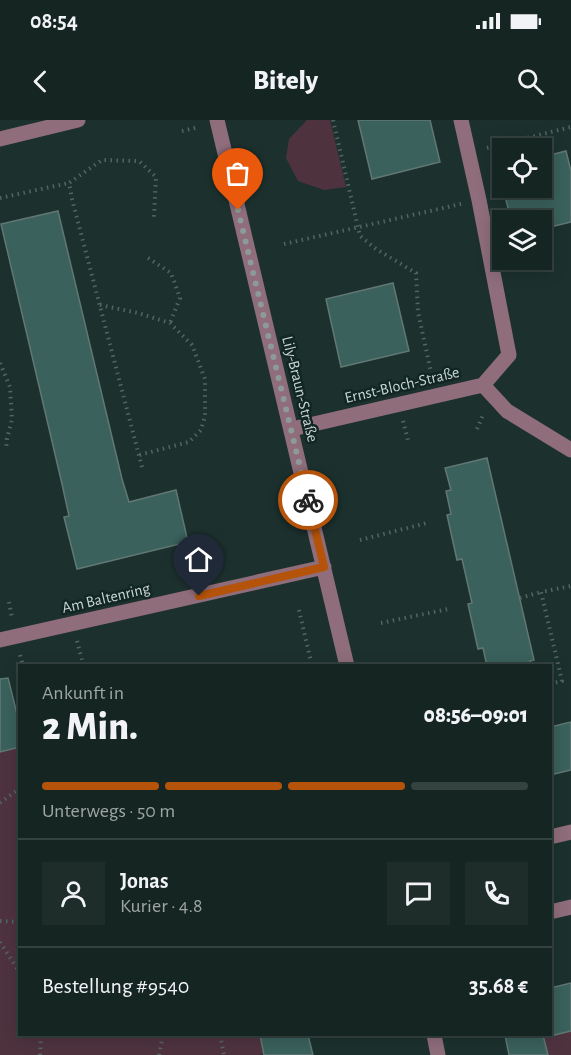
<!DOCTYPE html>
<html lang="de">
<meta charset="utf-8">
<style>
body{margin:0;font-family:"Alegreya Sans",sans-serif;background:#1e2d2a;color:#f1f3f6;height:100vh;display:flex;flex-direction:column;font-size:22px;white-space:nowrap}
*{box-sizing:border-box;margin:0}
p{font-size:20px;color:#9da5a5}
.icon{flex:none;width:33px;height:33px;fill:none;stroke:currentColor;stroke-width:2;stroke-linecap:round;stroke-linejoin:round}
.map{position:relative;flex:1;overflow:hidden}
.details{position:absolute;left:18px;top:544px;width:534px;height:372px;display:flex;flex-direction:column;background:#152522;border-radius:0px;box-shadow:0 3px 15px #0003,0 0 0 2px #344240}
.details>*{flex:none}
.controls{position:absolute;left:492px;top:18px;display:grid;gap:12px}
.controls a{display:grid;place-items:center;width:60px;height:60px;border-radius:0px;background:#152522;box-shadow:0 3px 15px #0003,0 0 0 2px #344240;font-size:30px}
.pin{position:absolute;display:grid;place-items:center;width:51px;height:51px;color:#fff;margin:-62px -26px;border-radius:50% 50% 50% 0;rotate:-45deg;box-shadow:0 0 6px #0007}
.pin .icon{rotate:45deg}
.courier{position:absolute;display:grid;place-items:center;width:60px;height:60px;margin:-30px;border:4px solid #b45309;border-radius:50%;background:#fff;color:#222;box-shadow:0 2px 8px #0007}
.overview em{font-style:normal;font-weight:800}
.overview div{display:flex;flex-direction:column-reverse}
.overview{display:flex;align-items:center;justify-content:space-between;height:102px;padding:0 24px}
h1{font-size:39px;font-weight:800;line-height:45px}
.bar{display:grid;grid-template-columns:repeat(4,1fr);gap:9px 6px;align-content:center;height:72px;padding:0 24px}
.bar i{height:8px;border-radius:4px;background:#344240}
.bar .selected{background:#b45309}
.bar p{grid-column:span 4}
.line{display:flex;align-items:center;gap:15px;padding:0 24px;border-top:2px solid #344240}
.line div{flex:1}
.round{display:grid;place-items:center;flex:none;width:63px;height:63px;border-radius:0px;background:#1e2d2a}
.status{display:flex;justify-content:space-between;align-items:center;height:42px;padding:0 30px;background:#152522;direction:ltr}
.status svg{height:16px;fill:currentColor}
header{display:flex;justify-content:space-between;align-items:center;height:78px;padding:0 24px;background:#152522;font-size:27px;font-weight:800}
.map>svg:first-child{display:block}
.green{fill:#4e333f}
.building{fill:#3a615c;stroke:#617774;stroke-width:1.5}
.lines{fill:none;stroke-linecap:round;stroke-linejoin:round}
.path{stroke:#536562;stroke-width:4;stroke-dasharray:1.5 4.5;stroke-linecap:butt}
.minor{stroke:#8f6d7b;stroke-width:15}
.done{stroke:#8c9b99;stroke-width:6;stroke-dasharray:0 10.8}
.route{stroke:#b45309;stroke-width:8}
.labels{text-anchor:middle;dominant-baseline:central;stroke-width:5;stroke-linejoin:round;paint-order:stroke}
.street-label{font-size:16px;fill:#c8d4d2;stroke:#122724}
</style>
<div class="status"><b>08:54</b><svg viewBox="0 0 49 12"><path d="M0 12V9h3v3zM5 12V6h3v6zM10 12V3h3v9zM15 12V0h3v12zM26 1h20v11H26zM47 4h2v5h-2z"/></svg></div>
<header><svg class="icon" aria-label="back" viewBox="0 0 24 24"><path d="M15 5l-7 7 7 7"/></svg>Bitely<svg class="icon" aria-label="search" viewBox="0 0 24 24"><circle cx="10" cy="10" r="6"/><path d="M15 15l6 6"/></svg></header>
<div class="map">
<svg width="571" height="935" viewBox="0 0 571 935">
<rect width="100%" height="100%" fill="#1c312e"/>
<path class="green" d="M307,0H330L346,67L324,70L298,61L286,38L289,19Z
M19,627L20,915H260L264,934L258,935H0V632Z
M571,911V935H548L544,918Z"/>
<path class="building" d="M358,0H430L440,42L372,59Z
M566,31L571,51V102L542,109V100H511L503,68H542V37Z
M58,91L122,359L129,382L176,370L188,422L77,449L64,397L69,396L62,364L1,104Z
M393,163L409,231L341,247L326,179Z
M487,338L534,540L530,541L532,546H487L483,528L478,529L468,484L472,483L462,439L457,440L447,395L451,394L446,371L451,370L445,348Z
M8,558L20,606V627L0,632V559Z
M571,602V650L550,655V607Z
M571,863V911L550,916V868Z
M260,915H308L313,935H264Z
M505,915H543L548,935H509Z"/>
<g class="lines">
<path class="path" d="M333,0L360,116L376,129L416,153L418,192L431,252
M182,11L199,7
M487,28L571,7
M0,78L69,63
M284,124L461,84
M148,138L171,153L180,178L170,203
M100,185L138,193L170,203L192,225L205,259V296L201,310L189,322L139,335
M0,243L10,267L12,299L7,319L6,330
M403,301L409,324
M477,309L484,293
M142,347L72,79L69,63L102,40L139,41L156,57L154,97
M360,420L427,403
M520,478L541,472
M9,482L12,498
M299,490L312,546
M381,503L448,489
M77,521L82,540
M20,535L23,546
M550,564L562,561L541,472L571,466
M0,683L20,668
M0,801L20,802
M0,822L20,853
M220,915L224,935
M40,935L41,915
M159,935L163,915"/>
<path class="minor" d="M217,0L347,546
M461,0L479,80L509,235L483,265
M0,19L78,0
M483,265L507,291L571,330
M292,309L483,265
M0,520L324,447
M550,717L571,712
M550,792L571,787
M434,915L438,935"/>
</g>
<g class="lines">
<path class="done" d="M238,90L308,380"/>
<path class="route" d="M199,476L324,447L308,380"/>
</g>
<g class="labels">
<g class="street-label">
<text transform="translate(402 265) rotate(-13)">Ernst-Bloch-Straße</text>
<text transform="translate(300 269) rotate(76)">Lily-Braun-Straße</text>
<text transform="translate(106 478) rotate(-13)">Am Baltenring</text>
</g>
</g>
</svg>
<div class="controls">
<a><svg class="icon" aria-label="locate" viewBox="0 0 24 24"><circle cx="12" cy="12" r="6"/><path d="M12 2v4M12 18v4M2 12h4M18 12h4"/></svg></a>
<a><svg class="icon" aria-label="layers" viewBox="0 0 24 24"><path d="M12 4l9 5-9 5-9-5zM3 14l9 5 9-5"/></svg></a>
</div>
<div class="pin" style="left:238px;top:90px;background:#ea580c"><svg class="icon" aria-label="bag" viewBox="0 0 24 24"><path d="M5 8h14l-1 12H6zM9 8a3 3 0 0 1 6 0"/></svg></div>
<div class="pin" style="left:199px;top:476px;background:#1f2937"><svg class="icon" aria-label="home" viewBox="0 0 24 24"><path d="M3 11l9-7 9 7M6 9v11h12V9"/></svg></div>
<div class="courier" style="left:308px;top:380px"><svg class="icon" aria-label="bike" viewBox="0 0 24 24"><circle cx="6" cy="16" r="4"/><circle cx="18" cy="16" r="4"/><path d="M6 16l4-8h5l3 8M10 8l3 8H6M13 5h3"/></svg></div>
<section class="details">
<div class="overview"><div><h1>2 Min.</h1><p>Ankunft in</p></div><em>08:56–09:01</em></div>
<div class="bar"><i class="selected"></i><i class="selected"></i><i class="selected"></i><i></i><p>Unterwegs · 50 m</p></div>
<div class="line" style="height:108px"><a class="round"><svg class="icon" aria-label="person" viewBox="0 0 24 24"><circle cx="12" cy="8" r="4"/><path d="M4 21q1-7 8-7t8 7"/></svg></a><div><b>Jonas</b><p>Kurier · 4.8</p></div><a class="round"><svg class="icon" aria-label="chat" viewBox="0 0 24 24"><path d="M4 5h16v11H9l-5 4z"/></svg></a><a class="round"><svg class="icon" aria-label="phone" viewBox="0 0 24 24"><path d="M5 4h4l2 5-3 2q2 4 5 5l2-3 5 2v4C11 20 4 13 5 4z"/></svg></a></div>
<div class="line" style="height:78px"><div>Bestellung #9540</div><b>35.68 €</b></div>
</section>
</div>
